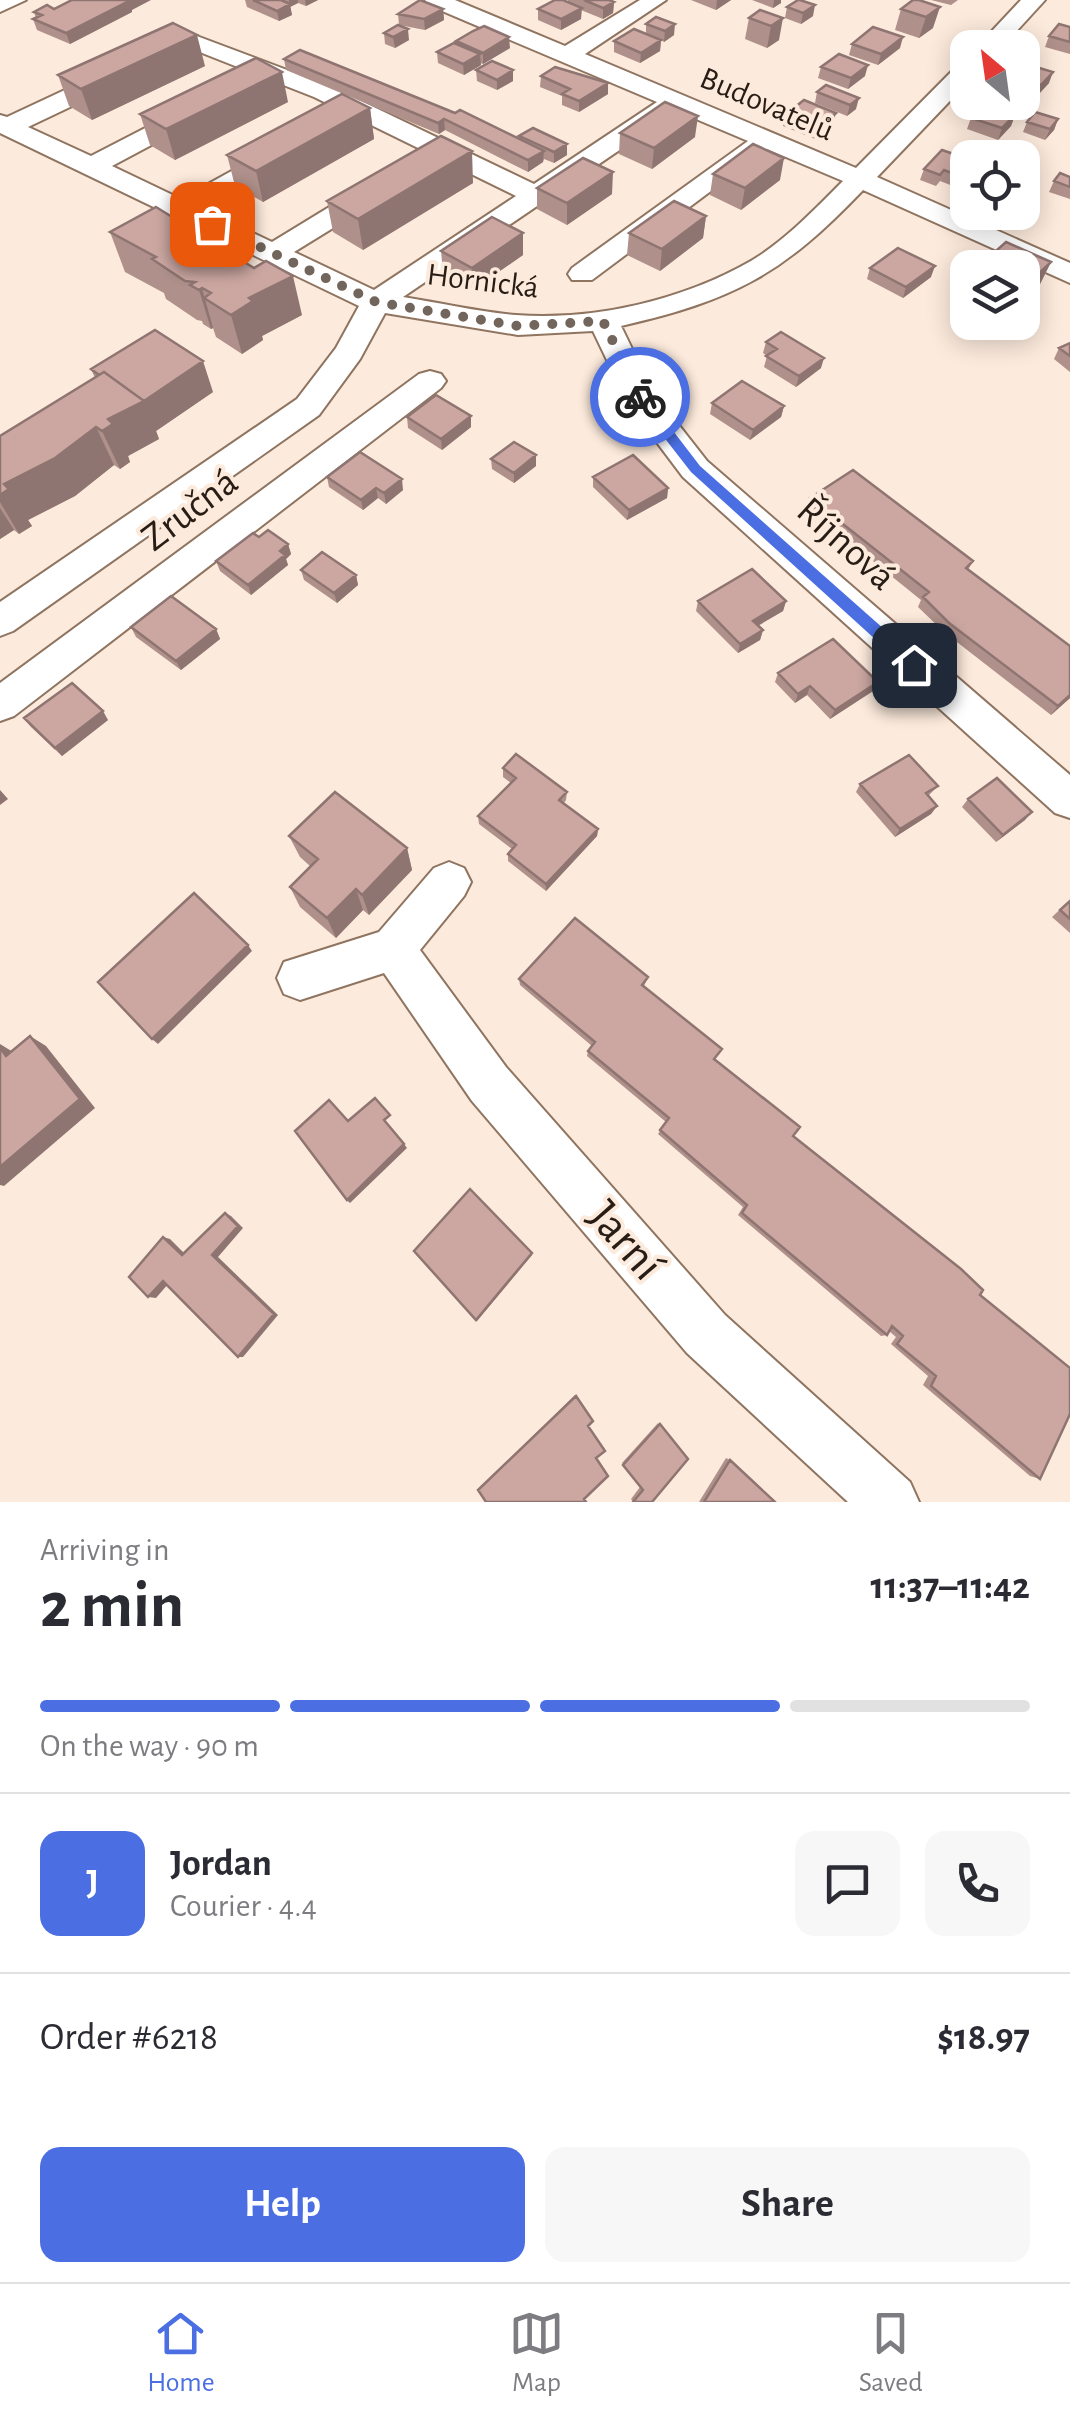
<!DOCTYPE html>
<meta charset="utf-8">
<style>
body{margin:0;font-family:"Alegreya Sans",sans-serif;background:#f7f7f7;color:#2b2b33;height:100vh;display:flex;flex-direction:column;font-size:38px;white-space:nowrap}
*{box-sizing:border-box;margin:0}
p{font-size:32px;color:#7c7c81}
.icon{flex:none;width:55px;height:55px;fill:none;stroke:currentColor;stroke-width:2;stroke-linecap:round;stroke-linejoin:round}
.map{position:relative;height:1502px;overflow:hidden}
.details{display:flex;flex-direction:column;background:#fff;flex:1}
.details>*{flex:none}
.needle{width:65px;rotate:331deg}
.fabs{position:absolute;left:950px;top:30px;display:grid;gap:20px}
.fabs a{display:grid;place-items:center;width:90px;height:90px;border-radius:20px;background:#fff;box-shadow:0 5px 25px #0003;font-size:50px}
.pin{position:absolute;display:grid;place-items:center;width:85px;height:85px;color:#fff;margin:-42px;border-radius:20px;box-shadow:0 5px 15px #0006}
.courier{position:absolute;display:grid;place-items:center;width:100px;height:100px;margin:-50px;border:8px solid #4b6fe2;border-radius:50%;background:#fff;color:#222;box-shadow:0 2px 12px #0007}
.overview em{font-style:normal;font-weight:700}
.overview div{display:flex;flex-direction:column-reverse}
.overview{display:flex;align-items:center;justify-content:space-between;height:170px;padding:0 40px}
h1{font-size:65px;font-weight:700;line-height:75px}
.bar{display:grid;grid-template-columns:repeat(4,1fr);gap:15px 10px;align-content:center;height:120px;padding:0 40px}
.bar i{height:12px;border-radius:8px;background:#e1e1e2}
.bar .selected{background:#4b6fe2}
.bar p{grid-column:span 4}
.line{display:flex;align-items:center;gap:25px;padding:0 40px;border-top:2px solid #e1e1e2}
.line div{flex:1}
.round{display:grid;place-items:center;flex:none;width:105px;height:105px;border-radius:20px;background:#f7f7f7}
.action{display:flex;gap:20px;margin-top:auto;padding:20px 40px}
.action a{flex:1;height:115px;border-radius:20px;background:#4b6fe2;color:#fff;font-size:40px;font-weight:700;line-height:115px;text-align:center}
.action a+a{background:#f7f7f7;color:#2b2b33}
.tab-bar{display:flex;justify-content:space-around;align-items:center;height:140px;border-top:2px solid #e1e1e2;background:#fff;font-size:28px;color:#7c7c81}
.tab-bar a{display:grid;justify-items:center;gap:5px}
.tab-bar .selected{color:#4b6fe2}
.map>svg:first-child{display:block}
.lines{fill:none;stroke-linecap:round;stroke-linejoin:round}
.minor-casing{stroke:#8f7460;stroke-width:4}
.minor{fill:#fff;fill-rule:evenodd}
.wall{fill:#af908a}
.shaded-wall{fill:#8f7571}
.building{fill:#cca7a1;stroke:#8f7571;stroke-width:2.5}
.route{fill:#4b6fe2}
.done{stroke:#72655b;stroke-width:10;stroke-dasharray:0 18}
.labels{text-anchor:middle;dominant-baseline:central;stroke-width:8;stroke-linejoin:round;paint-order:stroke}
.far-street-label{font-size:32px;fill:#281d15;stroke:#fceadc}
.street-label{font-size:40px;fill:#281d15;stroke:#fceadc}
.near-street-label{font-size:48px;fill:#281d15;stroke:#fceadc}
</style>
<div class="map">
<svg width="1070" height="1502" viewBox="0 0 1070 1502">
<rect width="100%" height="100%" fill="#fceadc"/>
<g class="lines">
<g class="minor-casing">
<path id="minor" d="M0,0H26L0,12Z
M425,0H455L565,46L640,0H666L585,54L856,168L960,63L968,61V82L877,177L1070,263V283L863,190C782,275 734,300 621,326L653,392L707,461L1070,775V818L1055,813L683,477L628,404L593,331L518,335L385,313L360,359L319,415L13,631L0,636V602L297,399L336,348L359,306L0,133V115L7,117L174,39L194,35L332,87L534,184L657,102L428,5ZM192,49L314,97L516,196L374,290L294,252L385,196L389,190L385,184H367L272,242L202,209L291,158L295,153L291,148H273L181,199L112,166L202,118L205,113L202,108H184L91,156L28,127ZM677,111L748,141L572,268L568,274L572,280H592L767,149L843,181C814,210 786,240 751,261C683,300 594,321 516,315C479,312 441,303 403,297Z
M1021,0H1045L1001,48H976Z
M430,371L441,374L446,381L441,388L14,716L0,721V683L419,374Z
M449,862L464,868L471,882L464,896L420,950L506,1067L725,1315L910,1482L919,1502H848L687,1353L472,1101L384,973L300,1000L284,994L277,978L284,962L379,932L434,868Z"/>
</g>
<use href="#minor" class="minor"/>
</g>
<path class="wall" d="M245,0H318L306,6L298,3L290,7L292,15L279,21L247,7Z
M568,0H609L614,2L613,13L603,19L581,10V19L561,30L538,20V9L568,2Z
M691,0H731L716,10Z
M752,0H781V3L773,8Z
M913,0L933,28L919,38L895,30L901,9Z
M931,0H958L951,5Z
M787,7L813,16L801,24L785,18Z
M54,9L132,10V12L70,44L37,30L33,19L36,18L34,12Z
M443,9L444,20L425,30L399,25L398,14Z
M760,10L779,40L767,48L745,39L749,18Z
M646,24L674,35L664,42L661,40L660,51L640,63L614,52V41L646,34Z
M1070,27V54L1045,47L1049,36Z
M384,33L409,40L395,48L385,44Z
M456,41L510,48L483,64L480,63L481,65L464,75L438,63L437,52L457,44Z
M852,44L900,48L878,65L849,55Z
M284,59L519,139V136L567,155L554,163L544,159L543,162L528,172L445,130L439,134L286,70Z
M1023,63L1049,83L1037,96L1022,91Z
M205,66L92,120L69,106L58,75Z
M821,67L865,76L848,89L818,78Z
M476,70H513V81L497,90L477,81Z
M541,76L608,94L579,112L562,105V96L540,87Z
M826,85L856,109L847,116L815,103L817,92Z
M288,102L175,160L150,145L140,114Z
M370,108L374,139L263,202L235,186L227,155Z
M785,115L833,124L815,139L783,126Z
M1015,115L1011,126L998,140L967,129L971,118Z
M1058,119L1054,130L1045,140L1023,132L1027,122Z
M620,133L695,137L652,169L619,154Z
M942,150L968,177L958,188L940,181L936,186L920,180L924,169Z
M713,174L780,180L741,210L710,195Z
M1070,177V199L1049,192L1054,181Z
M473,183L363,250L333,232L327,201Z
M537,188L612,194L567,225L537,209Z
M706,216L703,238L660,271L627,255L629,233Z
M110,232L302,315L262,336L263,340L242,354L216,337L213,328L211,329L203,324L202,321L197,320L166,299L164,293L125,272Z
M523,233V255L474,289L443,272L441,251Z
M1006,242L1051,262L1040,284L1022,301V268H983L986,260Z
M870,268L931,277L903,298L867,279Z
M766,342L821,368L796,387L764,367L767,356L763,353Z
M1070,343V372L1054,359L1059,348Z
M91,369L213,392L156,431L159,439L128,456L130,462L120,469L114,465L75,496L28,520L32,526L19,534L14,530L0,539V436L95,378Z
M712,403L784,406L781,417L750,440L710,414Z
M407,417L471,427L442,450L408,428Z
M491,459L536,466L514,483L492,469Z
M327,477L403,490L386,504L378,498L363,510L329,487Z
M593,477L668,488L667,498L627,520L593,487Z
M810,498L973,561L968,570L1070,646V698L1051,715L944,632L918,607L921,600L807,508Z
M259,537L288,544L291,554L286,559L288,565L251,595L220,571L216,561Z
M301,570L356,575L358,585L337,603L304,580Z
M698,601H786L783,611L758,626L763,630L760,640L738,653L696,611Z
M131,627L216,629L220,639L181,670L136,637Z
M778,673L878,682L873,691L830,719L807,695L795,703L775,682Z
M24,718L108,720L62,756L31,727Z
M503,768L567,792L566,800L564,803L598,829L597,836L546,891L508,861V854L512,849L479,824L478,816L511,783L503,777Z
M860,784L938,786L928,796L937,806L931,814L895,837L856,792Z
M968,799L1025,820L996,842L962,807Z
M289,836L407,848L412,870L369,915L363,910L336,938L300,907L290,887L310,866L300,857Z
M1070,900V933L1052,917Z
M648,977L644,986L714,1059L793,1136L980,1295L1040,1479L1030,1476L923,1385L928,1376L891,1344L896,1337L889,1331L887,1335L881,1336L738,1215L743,1207L658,1134L666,1122L587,1056L588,1051L592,1046L520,985L519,979Z
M575,1395L593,1421L588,1426L596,1458L584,1499L478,1490Z
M658,1423L688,1459L633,1502L631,1499L640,1487L622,1463Z
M726,1458L730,1460L775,1502H699Z"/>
<path class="shaded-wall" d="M127,0H151L132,10V12L70,44L66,33Z
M289,0H298V3L290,7Z
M305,0H318L306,6Z
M717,0H731L716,10Z
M774,0H781V3L773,8Z
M614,2L613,13L603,19V8Z
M290,4L292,15L279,21L277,11Z
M815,5L813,16L801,24L803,13Z
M940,7L933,28L919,38L926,17Z
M582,8L581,19L561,30V19Z
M443,9L444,20L425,30L424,19Z
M783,18L779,40L767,48L771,26Z
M675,24L674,35L664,42L665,31Z
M408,29L409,40L395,48L393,37Z
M197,35L205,66L92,120L81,89Z
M509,37L510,48L483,64V53Z
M903,37L900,48L878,65L881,54Z
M661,40L660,51L640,63L641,53Z
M480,54L481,65L464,75L463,64Z
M868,65L865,76L848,89L851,78Z
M513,70V81L497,90V80Z
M282,72L288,102L175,160L166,129Z
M1053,72L1049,83L1037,96L1041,85Z
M608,83V94L579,112V101Z
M859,98L856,109L847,116L850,105Z
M370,108L374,139L263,202L256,171Z
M836,113L833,124L815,139L817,128Z
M1015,115L1011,126L998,140L1002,128Z
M698,116L695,137L652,169L654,148Z
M444,119L445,130L439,134L438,123Z
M1058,119L1054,130L1045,140L1050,129Z
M567,144V155L554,163V152Z
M472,151L473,183L363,250L358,219Z
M544,151L543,162L528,172V160Z
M784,158L780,180L741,210L745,188Z
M968,170V177L958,188L962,177Z
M613,172L612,194L567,225V203Z
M706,216L703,238L660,271L662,249Z
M523,233V255L474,289L472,268Z
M1051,262L1040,284L1022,301L1031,281Z
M935,266L931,277L903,298L906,287Z
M293,276L302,315L262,336L263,340L242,354L231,315L249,298Z
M202,288L213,328L211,329L199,290Z
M824,358L821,368L796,387L799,376Z
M203,361L213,392L156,431L159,439L128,456L130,462L120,469L102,431L108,419Z
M784,406L781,417L750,440L753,430Z
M471,416V427L442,450L441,439Z
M96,427L114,465L75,496L28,520L32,526L19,534L0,502V495L4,484Z
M536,455V466L514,483V473Z
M402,479L403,490L386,504L384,493Z
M376,488L378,498L363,510L361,500Z
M668,488L667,498L627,520L629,510Z
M0,508L14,530L0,539Z
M288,544L291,554L286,559L288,565L251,595L248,585Z
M356,575L358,585L337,603L334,593Z
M786,601L783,611L750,630L753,621Z
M216,629L220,639L181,670L176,661Z
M763,630L760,640L738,653L740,644Z
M878,682L873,691L830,719L835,710Z
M810,686L807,695L795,703L798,694Z
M1070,695V698L1051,715L1058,706Z
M103,711L108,720L62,756L55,748Z
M0,790L8,799L0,805Z
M937,806L931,814L895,837L900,829Z
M1032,812L1025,820L996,842L1003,835Z
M598,829L597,836L546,891V884Z
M407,848L412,870L369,915L362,895Z
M356,889L363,910L336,938L327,918Z
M248,945L252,951L158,1044L152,1039Z
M30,1036L46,1046L95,1108L4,1186L0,1185V1167Z
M0,1044L13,1052L6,1056L0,1048Z
M404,1144L407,1148L350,1203L347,1200Z
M225,1213L231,1216L243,1228L218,1257L278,1315L243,1357H238L212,1255Z
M163,1237L170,1239L188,1257L182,1255Z
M532,1253V1255L477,1321L476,1320Z
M163,1281L169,1283L156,1298L148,1297Z"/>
<path class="building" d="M72,0H126L129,1L66,33L33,19L42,15L34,12L47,5L54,9Z
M253,0H281L290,4L277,11Z
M420,0L443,9L424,19L398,14Z
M555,0H563L582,8L561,19L538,9Z
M584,0H609L614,2L603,8Z
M798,0H800L815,5L803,13L787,7Z
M913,0H919L940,7L926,17L901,9Z
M760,10L783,18L771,26L749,18Z
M656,17L675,24L665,31L646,24Z
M173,23L197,35L81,89L58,75Z
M1059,24L1070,27V42L1049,36Z
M398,25L408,29L393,37L384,33Z
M484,26L509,37L483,53L456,41L473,31Z
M873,27L903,37L881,54L852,44Z
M634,29L661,40L641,53L614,41Z
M454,43L480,54L463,64L437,52Z
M300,50L455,113L460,110L544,151L528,160L444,119L438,123L284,59Z
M839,54L868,65L851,78L821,67Z
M256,58L282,72L166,129L140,114Z
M492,61L513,70L497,80L476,70Z
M1022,63H1023L1053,72L1041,85L1022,79Z
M555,67L608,83L579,101L562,94L570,89L541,76Z
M826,85L859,98L850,105L817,92Z
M342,94L370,108L256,171L227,155Z
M804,100L836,113L817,128L785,115Z
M665,102L698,116L654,148L620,133Z
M984,105L1015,115L1002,128L971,118Z
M1035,112L1058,119L1050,129L1027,122Z
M533,128L567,144L554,152L519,136Z
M441,136L472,151L358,219L327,201Z
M753,144L784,158L745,188L713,174Z
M978,145L1008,156L1006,158H982L971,154Z
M942,150L968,159V170L962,177L944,170L940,175L924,169Z
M583,158L613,172L567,203L537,188Z
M1060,173L1070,177V187L1054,181Z
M674,201L706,216L662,249L629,233Z
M156,207L254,268L266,261L293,276L249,298L253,301L231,315L204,298L211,293L202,288L199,290L190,285L195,282L185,281L152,259L156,257L110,232Z
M492,217L523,233L472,268L441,251Z
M1006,242L1051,262L1031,281L1022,277V268H1002L986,260Z
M898,248L935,266L906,287L870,268Z
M155,330L203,361L144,401L104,372L99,375L91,369Z
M781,332L824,358L799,376L766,356L777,349L766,342Z
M1070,343V356L1059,348Z
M104,372L144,401L108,419L113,424L102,431L96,427L55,458L4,484L9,489L0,495V436Z
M742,381L784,406L753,430L712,403Z
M436,395L471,416L441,439L407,417Z
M514,442L536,455L514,473L491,459Z
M360,452L402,479L384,493L376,488L361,500L327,477Z
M633,455L668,488L629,510L593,477Z
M853,470L973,561L966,568L1070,646V695L1058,706L949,623L923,597L929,592L810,498Z
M268,530L288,544L280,551L285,555L248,585L216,561L253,533L259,537Z
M322,552L356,575L334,593L301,570Z
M752,569L786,601L753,621L763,630L740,644L698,601Z
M171,596L216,629L176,661L131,627Z
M833,639L878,682L835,710L810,686L798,694L778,673Z
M72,683L103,711L55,748L24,718Z
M516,754L567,792L559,800L598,829L546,884L508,854L516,845L478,816L516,778L503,768Z
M909,755L938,786L926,793L937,806L900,829L860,784Z
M997,778L1032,812L1003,835L968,799Z
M335,792L407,848L362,895L356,889L327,918L290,887L318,859L289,836Z
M194,893L248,945L152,1039L98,982Z
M1070,901V919L1060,910Z
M575,918L648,977L642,985L722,1049L714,1059L800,1127L793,1136L961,1269L983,1290L980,1295L1070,1368V1414L1040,1479L931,1386L936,1376L897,1344L903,1336L892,1326L887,1335L742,1213L747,1205L660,1130L669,1118L588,1051L595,1042L519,979Z
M30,1036L80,1099L0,1167V1048L6,1056Z
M375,1098L390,1115L384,1120L404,1144L347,1200L295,1131L329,1100L348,1121Z
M470,1189L532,1253L476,1320L414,1251Z
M225,1213L238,1226L212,1255L274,1314L238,1357L163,1281L148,1297L129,1277L163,1237L182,1255Z
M576,1396L593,1421L588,1426L605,1451L596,1458L608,1476L584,1499L586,1502H486L478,1490Z
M660,1424L688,1459L652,1502H633L643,1490L623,1465Z
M730,1460L775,1502H704Z"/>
<path class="route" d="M635,393H644L700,466L919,660V669H908L691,472L635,400Z"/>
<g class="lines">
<path class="done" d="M212,224L376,302L518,326L603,321L640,397"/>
</g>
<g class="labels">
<g class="far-street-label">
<text transform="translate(767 104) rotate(23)">Budovatelů</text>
<text transform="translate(483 281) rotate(7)">Hornická</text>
</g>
<g class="street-label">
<text transform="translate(190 510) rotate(-37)">Zručná</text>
<text transform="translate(846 544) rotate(42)">Říjnová</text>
</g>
<g class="near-street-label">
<text transform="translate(625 1241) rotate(49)">Jarní</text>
</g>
</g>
</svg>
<div class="fabs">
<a><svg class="needle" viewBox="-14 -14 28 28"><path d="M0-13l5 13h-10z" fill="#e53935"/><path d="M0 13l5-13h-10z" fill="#7c7c81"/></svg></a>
<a><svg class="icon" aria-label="locate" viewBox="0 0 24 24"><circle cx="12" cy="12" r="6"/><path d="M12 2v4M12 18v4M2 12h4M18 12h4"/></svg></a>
<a><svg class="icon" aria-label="layers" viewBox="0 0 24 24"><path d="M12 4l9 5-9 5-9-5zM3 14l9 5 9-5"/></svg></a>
</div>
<div class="pin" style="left:212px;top:224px;background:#ea580c"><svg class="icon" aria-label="bag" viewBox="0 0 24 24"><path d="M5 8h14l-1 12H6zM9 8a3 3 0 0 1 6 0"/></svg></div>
<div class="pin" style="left:914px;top:665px;background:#1f2937"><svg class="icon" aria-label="home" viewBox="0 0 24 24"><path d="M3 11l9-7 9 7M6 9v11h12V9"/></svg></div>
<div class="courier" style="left:640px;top:397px"><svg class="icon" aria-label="bike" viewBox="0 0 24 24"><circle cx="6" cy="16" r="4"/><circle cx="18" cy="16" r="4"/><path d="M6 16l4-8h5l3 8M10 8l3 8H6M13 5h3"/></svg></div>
</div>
<section class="details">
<div class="overview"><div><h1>2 min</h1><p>Arriving in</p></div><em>11:37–11:42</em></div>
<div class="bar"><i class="selected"></i><i class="selected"></i><i class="selected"></i><i></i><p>On the way · 90 m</p></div>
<div class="line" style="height:180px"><b class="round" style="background:#4b6fe2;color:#fff">J</b><div><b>Jordan</b><p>Courier · 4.4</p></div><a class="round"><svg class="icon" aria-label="chat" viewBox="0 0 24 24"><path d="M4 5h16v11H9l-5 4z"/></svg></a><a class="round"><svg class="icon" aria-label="phone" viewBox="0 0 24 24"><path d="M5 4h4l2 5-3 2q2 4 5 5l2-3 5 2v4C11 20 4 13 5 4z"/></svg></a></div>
<div class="line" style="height:130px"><div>Order #6218</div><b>$18.97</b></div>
<div class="action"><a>Help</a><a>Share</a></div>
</section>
<nav class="tab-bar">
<a class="selected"><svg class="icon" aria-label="home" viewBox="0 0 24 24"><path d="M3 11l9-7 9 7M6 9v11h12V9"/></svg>Home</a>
<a><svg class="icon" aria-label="map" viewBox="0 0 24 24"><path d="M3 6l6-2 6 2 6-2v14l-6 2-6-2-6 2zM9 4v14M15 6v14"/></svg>Map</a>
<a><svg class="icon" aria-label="saved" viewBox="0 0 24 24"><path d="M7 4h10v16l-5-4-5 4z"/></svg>Saved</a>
</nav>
